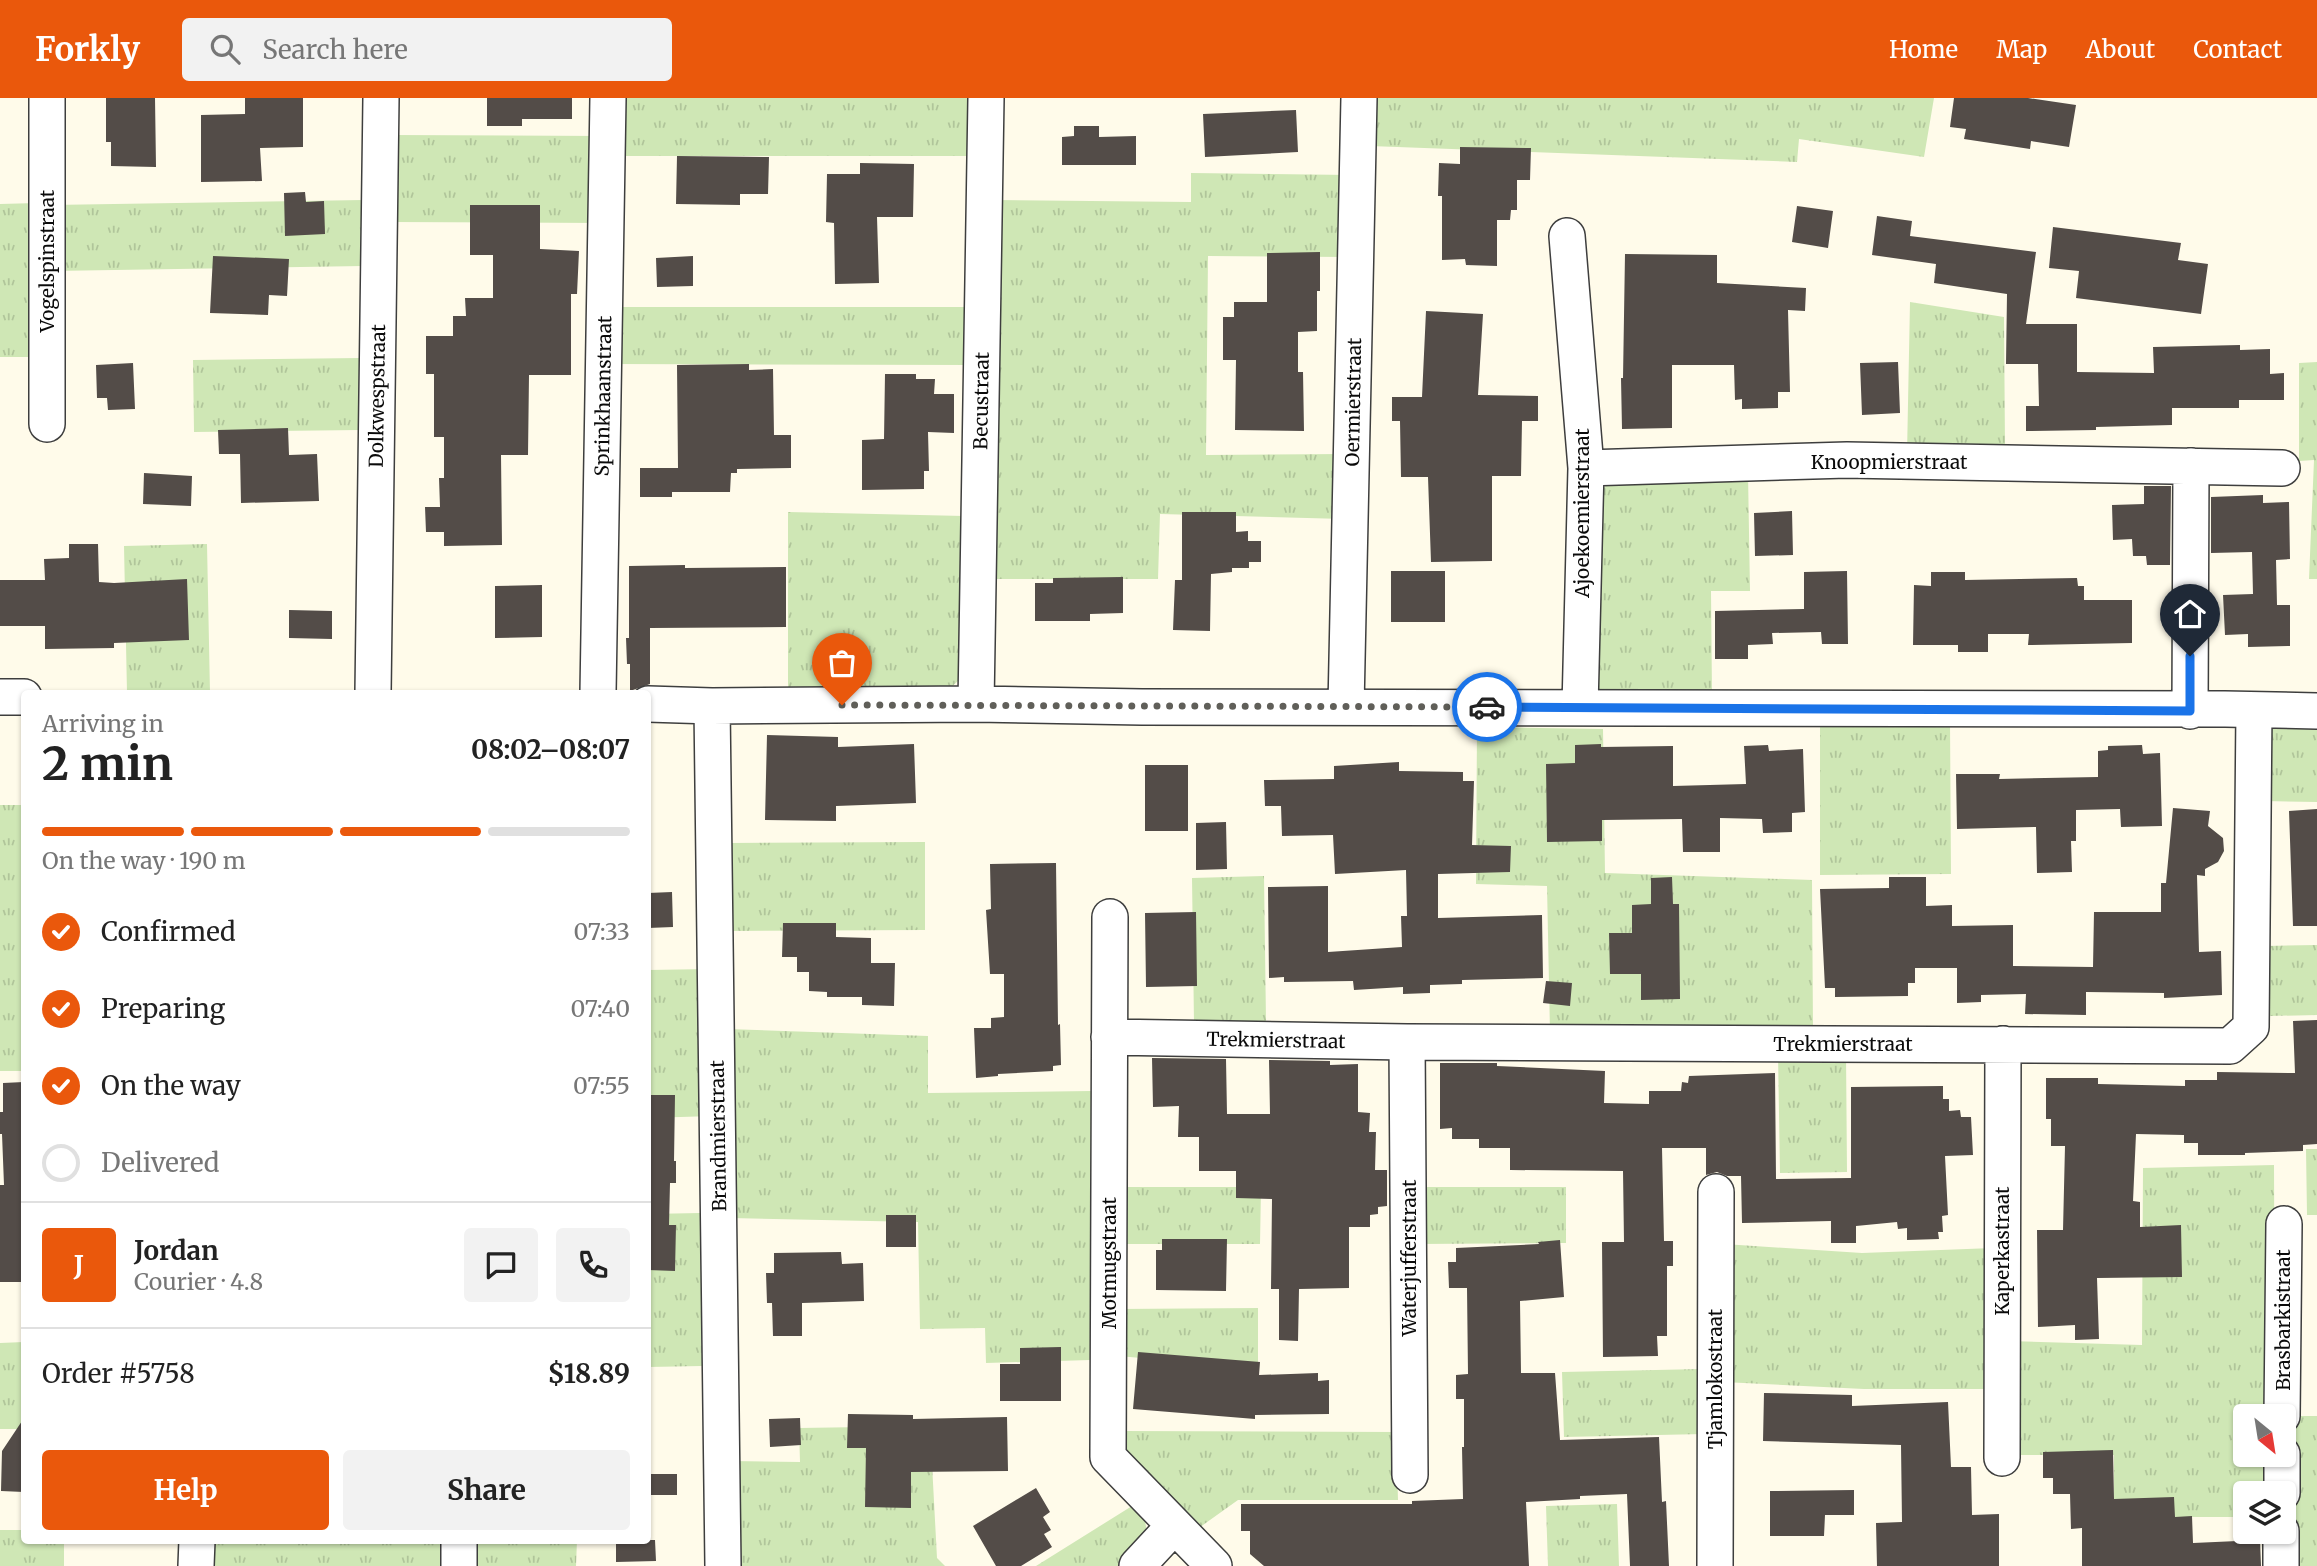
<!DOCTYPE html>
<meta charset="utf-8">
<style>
body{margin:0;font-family:Merriweather,serif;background:#f2f2f2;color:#222;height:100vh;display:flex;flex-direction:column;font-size:26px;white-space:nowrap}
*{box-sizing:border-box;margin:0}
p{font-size:23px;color:#767676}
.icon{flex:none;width:38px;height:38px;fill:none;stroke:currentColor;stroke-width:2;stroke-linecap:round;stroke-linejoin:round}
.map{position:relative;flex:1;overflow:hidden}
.side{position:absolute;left:21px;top:592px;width:630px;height:854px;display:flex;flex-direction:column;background:#fff;border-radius:7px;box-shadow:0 2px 5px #0004}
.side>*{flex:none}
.needle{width:46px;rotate:150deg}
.controls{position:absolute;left:2233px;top:1306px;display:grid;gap:14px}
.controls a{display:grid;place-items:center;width:63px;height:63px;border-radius:7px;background:#fff;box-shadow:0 2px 5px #0004;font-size:35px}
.pin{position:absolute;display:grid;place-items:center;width:60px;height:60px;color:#fff;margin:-72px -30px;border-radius:50% 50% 50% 0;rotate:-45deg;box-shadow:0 0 7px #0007}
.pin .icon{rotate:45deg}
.courier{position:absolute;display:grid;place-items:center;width:70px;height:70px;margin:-35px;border:5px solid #1a73e8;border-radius:50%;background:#fff;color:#222;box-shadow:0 2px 9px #0007}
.headline em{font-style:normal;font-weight:700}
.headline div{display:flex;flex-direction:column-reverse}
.headline{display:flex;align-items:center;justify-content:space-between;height:119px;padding:0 21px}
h1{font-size:46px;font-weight:700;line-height:52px}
.bar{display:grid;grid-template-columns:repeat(4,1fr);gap:10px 7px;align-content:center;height:84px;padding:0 21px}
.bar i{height:9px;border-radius:5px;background:#e0e0e0}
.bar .active{background:#ea580c}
.bar p{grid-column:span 4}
.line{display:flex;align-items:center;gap:18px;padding:0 21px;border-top:2px solid #e0e0e0}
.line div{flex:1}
.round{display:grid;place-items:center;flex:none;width:74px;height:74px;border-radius:7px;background:#f2f2f2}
ol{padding:0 21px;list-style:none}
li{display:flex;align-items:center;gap:21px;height:77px}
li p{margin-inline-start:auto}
li .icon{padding:7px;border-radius:50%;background:#ea580c;color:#fff;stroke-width:4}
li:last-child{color:#767676}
li i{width:38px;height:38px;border:4px solid #e0e0e0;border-radius:50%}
.button{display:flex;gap:14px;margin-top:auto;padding:14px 21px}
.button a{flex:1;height:80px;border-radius:7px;background:#ea580c;color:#fff;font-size:28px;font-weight:700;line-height:80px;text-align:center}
.button a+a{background:#f2f2f2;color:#222}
header{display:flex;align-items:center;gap:42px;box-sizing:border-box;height:98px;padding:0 35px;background:#ea580c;color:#fff}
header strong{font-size:33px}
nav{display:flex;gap:38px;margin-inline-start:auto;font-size:24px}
.search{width:490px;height:63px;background:#f2f2f2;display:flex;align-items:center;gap:18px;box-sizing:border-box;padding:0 24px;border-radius:7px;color:#767676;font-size:26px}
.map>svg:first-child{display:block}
.grass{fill:url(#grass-tufts)}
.building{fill:#534c48}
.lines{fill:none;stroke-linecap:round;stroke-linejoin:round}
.minor-casing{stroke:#3e3e3e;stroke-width:38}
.minor{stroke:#fff;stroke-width:35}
.done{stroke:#605f59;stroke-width:7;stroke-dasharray:0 12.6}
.route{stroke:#1a73e8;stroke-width:9}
.labels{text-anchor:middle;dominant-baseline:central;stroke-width:7;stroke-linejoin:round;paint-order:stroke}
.street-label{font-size:19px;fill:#0b0b0b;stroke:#fff}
</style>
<header>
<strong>Forkly</strong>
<div class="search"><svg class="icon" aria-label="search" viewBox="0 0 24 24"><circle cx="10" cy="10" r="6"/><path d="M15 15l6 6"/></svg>Search here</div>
<nav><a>Home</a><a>Map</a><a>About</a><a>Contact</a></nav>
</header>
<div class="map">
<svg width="2317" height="1468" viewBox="0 0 2317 1468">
<defs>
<pattern id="grass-tufts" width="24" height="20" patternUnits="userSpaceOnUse" patternTransform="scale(1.75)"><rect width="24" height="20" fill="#cfe7b5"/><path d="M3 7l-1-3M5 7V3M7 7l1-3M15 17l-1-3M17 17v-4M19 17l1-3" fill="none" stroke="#b0c59a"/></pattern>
</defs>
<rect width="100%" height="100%" fill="#fffbea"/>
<path class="grass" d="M618,0H976V58H618Z
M1371,0H1934L1924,59L1799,41L1797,64L1370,48Z
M393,37L602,38L601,125L392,124Z
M1191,75L1351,77L1349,159L1208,158L1206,357L1345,356L1344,421L1160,416L1158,481H985L995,102L1191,104Z
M363,102V168L52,173L51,107Z
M37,105V259H0V106Z
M1910,204L2004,219L2005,350L1907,356Z
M612,209H973V267L612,266Z
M360,260V332L194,334L193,262Z
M2317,264V481H2309L2314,362L2299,363V265Z
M1748,375L1750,493H1711L1712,599L1598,594V397L1608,385Z
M788,414L964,418L959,582L946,594H788Z
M207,446L210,595H127L124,448Z
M1950,622L1951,776L1820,777V624Z
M2317,625V704L2264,703L2270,630L2279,626Z
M1477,629L1603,631L1605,775L1812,782L1813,933L1550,934L1547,788L1476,786Z
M0,707H24V973H0Z
M925,744V832L729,833L728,745Z
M1264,778L1266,923L1194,925L1192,780Z
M2317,847V917L2268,918L2267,848Z
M710,871L713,1018L648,1020V872Z
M727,931L928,938V995L1091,993L1090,1262L986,1265L985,1230L920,1231L918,1124L730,1120Z
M1846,955L1847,1074L1780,1075L1778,956Z
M2306,1051H2317V1117H2307Z
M2274,1067L2275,1318H2245V1356H2275V1395H2245V1419H2114V1357H2008L2009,1243L2142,1247L2143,1070Z
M1117,1089H1261L1260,1146H1116Z
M1418,1089H1566V1145L1418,1146Z
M700,1115L702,1268L648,1269V1116Z
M1724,1146L1862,1155L1993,1150V1291H1864L1723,1284Z
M1258,1210V1270L1118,1258V1211Z
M24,1244V1331H0V1245Z
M1702,1271L1704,1336L1564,1339L1562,1274Z
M2288,1318H2317V1468H2287Z
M930,1328L937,1460L945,1468H733L731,1363L800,1364L799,1330Z
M1121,1333L1396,1334L1398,1402H1238L1196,1432L1120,1353Z
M1617,1406L1619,1468H1548L1546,1408Z
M1132,1408L1145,1422L1147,1436L1136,1452L1120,1468H1036Z
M0,1432H24V1442H64V1468H0Z
M207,1442H450V1468H206Z
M462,1442H577L576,1468H462Z"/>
<path class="building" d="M106,0H155L156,69L111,68V44H106Z
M245,0H303V49L260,50L262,83L201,84V17L245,16Z
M487,0H572V21H522V28H487Z
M1954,0H2028L2076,7L2069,49L2031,43L2030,51L1964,41L1966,31L1950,29Z
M1296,12L1298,54L1205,59L1203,16Z
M1074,28H1099V39L1136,38V67H1062V39L1074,38Z
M1460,49L1531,50L1530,82H1517V112H1511L1510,122H1497V168L1466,167L1465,161L1442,162V98H1438L1439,65L1460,66Z
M677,58L769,59L768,96H740V107L676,106Z
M860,65L914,66L913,119H877L879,185L835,186L834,125L826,124L827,76H860Z
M305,94L306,104L324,103L325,136L285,138L284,95Z
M470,107H540V151L579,153L577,196H571V277H529L528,357H501L502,447L444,448V434H426L425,409H440L439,380H444V339H434V276H426V238H453V218H466L465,200H493V157H470Z
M1797,108L1833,113L1828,150L1792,144Z
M1877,118L1912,123L1910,138L2036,154L2026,226H2077V274L2154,275L2153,249L2240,247V252L2270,251V276L2284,275V302H2239V310H2172V327L2096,329V332L2026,333V308H2039L2038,266H2006L2007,196L1934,185L1936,166L1872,157Z
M2053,129L2181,145L2178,162L2208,166L2201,216L2076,200L2079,173L2049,170Z
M1320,154V193H1317V233L1298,234V274H1303L1304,333L1235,332L1236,262H1223V219H1234V204H1267V155Z
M1625,156L1717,157V185L1806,190L1805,213L1788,212L1790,294H1778V310L1742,311V301L1735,302L1734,267H1672V330L1622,331L1621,280H1623Z
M213,158L289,161L287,198L269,197L268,217L210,215Z
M693,158V188L657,189L656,160Z
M1426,213L1483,216L1478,297L1538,298V323H1522L1521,378H1492V463L1431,464L1428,379H1401L1400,323H1392V299H1422Z
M1898,264L1900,315L1862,317L1860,265Z
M133,265L135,311L108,312L107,300H97L96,267Z
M749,266V272L773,271L774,337H791V370L737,371V375H731L730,394H672V399H640V370H678L677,267Z
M885,276H916V281H935L934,296H954V335L928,334L929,373H924V391L862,392V342L884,341Z
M288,330L289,357L317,356L319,403L241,405L240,356H219L218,332Z
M144,375L192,378L191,408L143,406Z
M2144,388H2171L2170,467H2147L2146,458H2133L2132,441L2113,442L2112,407L2144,406Z
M2263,397V405L2289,404L2290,461L2276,462L2277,507H2290V548L2248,549V536L2225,537L2223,497L2253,496L2252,454L2211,455V399Z
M1792,413L1793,457L1755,458L1754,415Z
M1182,414H1236V434L1248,433V443H1261V464H1249V470H1232V474L1211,476L1210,533L1173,532L1175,482H1182Z
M69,446H98L99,484L114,485L187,481L189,542L114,545V550L45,551V528H0V482H45L44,461L69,460Z
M685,467V470L786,469V529L650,530V586L630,593V566H627L626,540H629V468Z
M1391,473H1445V524H1391Z
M1847,473L1848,546H1822L1821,534L1772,535L1773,546L1748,547V561H1715V513L1804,511V474Z
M1931,474H1965V482L2077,480L2078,488H2084V502H2132V545L2028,547L2029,536H1988V554H1958V547H1913L1914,487L1931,488Z
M1123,479V515L1090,516V523H1035V485H1053V480Z
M542,487V539L495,540V488Z
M289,512L332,513V541L289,540Z
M767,637L838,639V649L914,646L916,705L836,708V723L765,722Z
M1601,646V649L1673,648V688L1746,686L1744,648L1768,647L1769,653L1803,651L1805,714L1792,715V734L1763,735L1762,721L1720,720V754H1683L1682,721L1602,722V743L1547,744L1546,666L1575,665V647Z
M2142,647L2143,656L2160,655L2162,728L2121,729L2120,711L2076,712V743H2071L2072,774L2037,775L2036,729L1957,731L1956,676H2000L1999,681L2098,679V653L2108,652V648Z
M1399,664V673L1463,674V683H1474L1472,747L1511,748L1510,774L1438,776V820L1542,817L1543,880L1462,882V886L1430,887V895L1403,896V889L1354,892L1353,883L1284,884V879L1269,880L1268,789L1328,788V854L1402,849L1401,818H1407L1406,772L1335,776L1333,737L1282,738L1281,708H1265L1264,682L1334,681V668Z
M1145,667H1188V733H1145Z
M2173,710L2210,713L2208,728L2223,740L2224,753L2218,764L2205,771V778L2197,777L2199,854L2221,853L2222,897L2164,900V895L2086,894V917L2025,916L2026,896L1981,897V904L1957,905V870H1915V885H1908V898L1835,899V890H1825L1820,791L1889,790V779H1926V808L1952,807V828L2013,827V868L2093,869L2094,814H2161V785H2166Z
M2317,711V828H2293L2289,713Z
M1226,724L1227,771L1196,772V725Z
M1056,765L1058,927L1060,926L1061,967L1053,968V973L998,976V978L976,980L974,930H991V920L1004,919V876H990L986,812L991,811L990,766Z
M1672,779L1673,806H1679L1680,901L1641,902V876H1610L1609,835H1632V807L1651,806V780Z
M672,794L673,829L648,830V795Z
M1196,814L1197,888L1146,889L1145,815Z
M783,825H836V839L871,840V865H895L894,908L862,907V899H827V894L809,893V874H797V859H782Z
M1546,883L1572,885L1570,908L1543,905Z
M2317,922V1046L2303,1047V1053L2245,1055V1057H2198V1045H2184V1037L2136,1036L2133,1103L2140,1104V1129L2181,1127L2182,1179L2097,1180L2099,1241L2075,1242V1227L2038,1229L2037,1132H2063L2065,1048H2051V1021H2046V980H2098V986L2185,988V982H2217V974L2295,975L2293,923Z
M1152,960L1226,961L1227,1016H1270L1269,962L1330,963V967L1358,966V1014L1370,1015L1369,1034H1376L1375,1072H1387V1108L1378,1109V1116L1370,1117V1129H1349V1190L1299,1191L1298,1243L1279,1242V1191H1271L1272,1101L1236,1100V1073H1199V1039H1178L1179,1008L1153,1009Z
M1440,965H1497V968L1605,973L1604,1005L1649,1006V993H1681L1682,984L1688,985L1689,978L1775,975L1776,1081L1851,1080V989L1943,988V1001H1949V1013L1960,1012L1961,1019H1971L1973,1057L1945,1058L1948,1117L1942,1118L1943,1134H1938L1939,1141L1907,1142V1130L1898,1131L1897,1124L1856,1128V1145H1831V1123L1742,1125L1741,1078H1727L1717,1074L1706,1077V1050H1662L1664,1143H1673V1168H1667V1238H1657L1658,1258L1603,1259L1602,1144H1624L1623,1073L1510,1072V1050H1479V1041H1452V1030L1440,1031Z
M24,984V1184H0V1087H4L2,1036H0V1014H3V985Z
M648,997H675L674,1063H676V1085H670L669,1127H676L675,1173L648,1172Z
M886,1117H916V1149H886Z
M1162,1141H1227L1226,1193L1156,1192V1152H1162Z
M1560,1142L1564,1199L1520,1203L1521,1275H1555L1560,1342L1659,1339L1662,1404L1666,1403L1669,1468H1630L1627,1396L1580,1398V1401L1526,1404L1529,1468H1264L1250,1456V1433H1241V1406H1412V1403L1463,1401L1462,1349H1464V1301H1456V1277L1468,1276L1467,1190H1449L1448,1164H1456V1150L1539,1146L1538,1144Z
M841,1154L842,1166L863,1165L864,1203L802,1205V1238H773L772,1205H767L766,1175H774V1155Z
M1061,1249V1303H1000V1266H1020V1250Z
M1138,1254L1260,1264L1259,1277L1318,1275V1283L1329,1282V1316L1255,1317V1321L1133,1311Z
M1764,1295L1852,1297V1308L1948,1304L1951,1369H1971L1972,1417L1999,1416V1468H1877L1876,1425L1902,1424L1901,1347L1763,1343Z
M848,1316L913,1317V1321L1007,1319L1008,1373L911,1374V1410L865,1409L866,1350H847Z
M24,1320V1394L1,1393L2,1353Z
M800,1320L801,1347L770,1349L769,1321Z
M2113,1352L2114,1401L2174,1399L2175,1419L2192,1418L2193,1445L2260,1442L2261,1468H2082V1430L2071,1431L2070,1396H2053V1380H2043V1354Z
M650,1376H677V1397H649Z
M1036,1390L1050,1414L1043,1419L1051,1432L1044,1436L1052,1449L1021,1468H996L973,1428Z
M1854,1392V1417H1825L1824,1438H1770V1393Z
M616,1442H655L656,1463L616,1464Z"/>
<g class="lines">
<g class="minor-casing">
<path id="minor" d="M1567,138L1586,370L1580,609
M47,326V0
M1586,370L1847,362L2282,370
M373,595L381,0
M598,595L608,0
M0,599H24
M648,606L712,608L976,606L1142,609L2225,611L2317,613
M976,606L986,0
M712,608L723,1468
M1346,609L1359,0
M2190,613L2191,368
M1110,819L1108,1359L1214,1468
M1109,939L1407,944L2230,948L2251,929L2254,612
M1407,944L1410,1377
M2282,1318L2284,1126
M2002,1360L2003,946
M2282,1395V1356
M196,1468L197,1442
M459,1468V1442
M1137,1468L1174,1428
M1715,1468L1716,1094
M2281,1468V1433"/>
</g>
<use href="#minor" class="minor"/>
</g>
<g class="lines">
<path class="done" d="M842,607L1487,609"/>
<path class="route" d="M1487,609L2190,613V558"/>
</g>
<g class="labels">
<g class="street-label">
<text transform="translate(47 163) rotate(-90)">Vogelspinstraat</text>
<text transform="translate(377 298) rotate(-89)">Dolkwespstraat</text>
<text transform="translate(603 298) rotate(-89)">Sprinkhaanstraat</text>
<text transform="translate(981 303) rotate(-89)">Becustraat</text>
<text transform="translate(1353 304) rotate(-89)">Oermierstraat</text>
<text x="1889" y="364">Knoopmierstraat</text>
<text transform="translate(1582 415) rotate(-90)">Ajoekoemierstraat</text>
<text transform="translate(1276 942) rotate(1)">Trekmierstraat</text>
<text x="1843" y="946">Trekmierstraat</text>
<text transform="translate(718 1038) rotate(-91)">Brandmierstraat</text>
<text transform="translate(2002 1153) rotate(-90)">Kaperkastraat</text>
<text transform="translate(1409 1160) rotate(-90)">Waterjufferstraat</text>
<text transform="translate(1109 1165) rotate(-90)">Motmugstraat</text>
<text transform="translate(2283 1222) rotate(-90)">Brasbarkistraat</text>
<text transform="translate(1715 1281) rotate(-90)">Tjamlokostraat</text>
</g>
</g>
</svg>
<div class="controls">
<a><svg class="needle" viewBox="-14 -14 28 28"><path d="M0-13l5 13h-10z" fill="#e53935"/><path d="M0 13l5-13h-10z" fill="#767676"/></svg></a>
<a><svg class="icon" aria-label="layers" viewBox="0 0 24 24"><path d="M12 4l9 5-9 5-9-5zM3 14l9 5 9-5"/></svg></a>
</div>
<div class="pin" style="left:842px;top:607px;background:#ea580c"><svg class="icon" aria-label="bag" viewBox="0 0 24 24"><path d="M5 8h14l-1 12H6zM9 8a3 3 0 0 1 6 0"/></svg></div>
<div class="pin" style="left:2190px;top:558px;background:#1f2937"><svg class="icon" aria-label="home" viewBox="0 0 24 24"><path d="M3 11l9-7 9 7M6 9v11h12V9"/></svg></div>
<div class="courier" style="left:1487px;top:609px"><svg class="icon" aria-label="car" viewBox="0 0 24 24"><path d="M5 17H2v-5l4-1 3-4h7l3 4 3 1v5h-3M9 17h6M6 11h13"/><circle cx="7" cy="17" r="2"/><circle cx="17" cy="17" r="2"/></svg></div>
<section class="side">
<div class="headline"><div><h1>2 min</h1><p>Arriving in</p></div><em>08:02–08:07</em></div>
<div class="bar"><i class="active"></i><i class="active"></i><i class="active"></i><i></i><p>On the way · 190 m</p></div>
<ol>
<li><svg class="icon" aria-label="check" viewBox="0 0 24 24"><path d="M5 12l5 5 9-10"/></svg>Confirmed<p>07:33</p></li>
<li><svg class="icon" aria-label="check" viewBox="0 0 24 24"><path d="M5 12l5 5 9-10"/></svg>Preparing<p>07:40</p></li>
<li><svg class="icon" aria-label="check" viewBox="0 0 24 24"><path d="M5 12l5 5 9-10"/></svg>On the way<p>07:55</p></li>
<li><i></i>Delivered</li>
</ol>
<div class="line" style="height:126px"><b class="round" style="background:#ea580c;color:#fff">J</b><div><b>Jordan</b><p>Courier · 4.8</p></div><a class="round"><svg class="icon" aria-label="chat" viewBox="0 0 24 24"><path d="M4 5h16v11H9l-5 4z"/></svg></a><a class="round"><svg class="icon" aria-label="phone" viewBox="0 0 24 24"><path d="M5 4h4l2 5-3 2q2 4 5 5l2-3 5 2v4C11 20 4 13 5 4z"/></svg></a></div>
<div class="line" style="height:91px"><div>Order #5758</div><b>$18.89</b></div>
<div class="button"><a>Help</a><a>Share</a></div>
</section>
</div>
